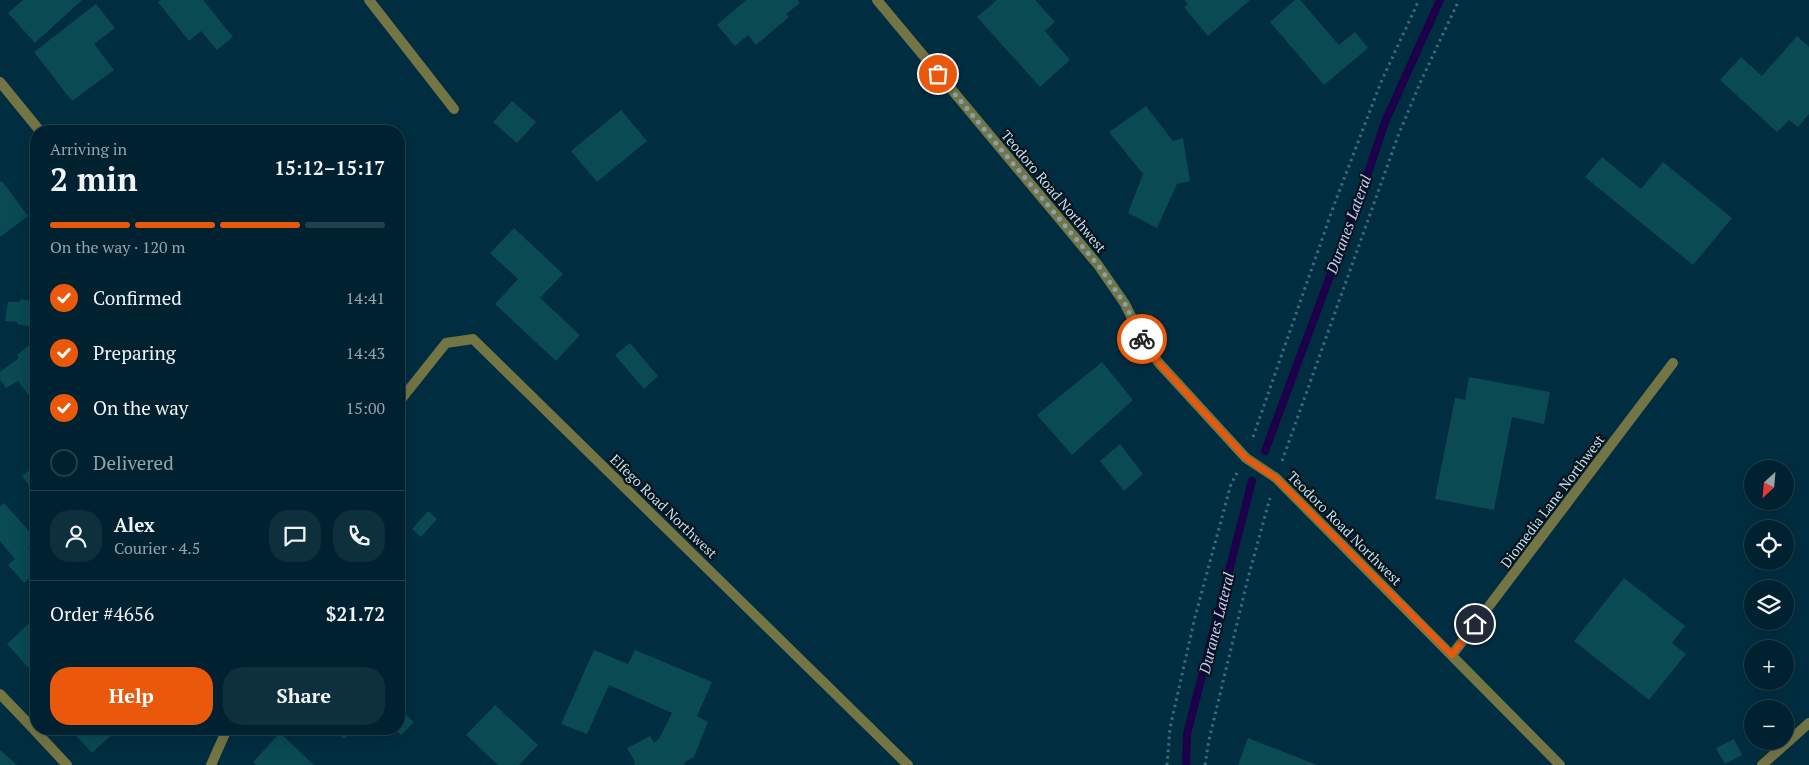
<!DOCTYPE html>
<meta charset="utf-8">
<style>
body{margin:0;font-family:"PT Serif",serif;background:#0e2f3c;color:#f1f3f6;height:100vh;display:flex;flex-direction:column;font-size:19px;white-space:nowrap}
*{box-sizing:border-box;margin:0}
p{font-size:16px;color:#95a4ab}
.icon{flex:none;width:28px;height:28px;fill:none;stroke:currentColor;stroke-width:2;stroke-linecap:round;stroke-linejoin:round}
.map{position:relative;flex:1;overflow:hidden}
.details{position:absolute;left:30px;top:125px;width:375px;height:610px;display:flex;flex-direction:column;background:#002230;border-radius:20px;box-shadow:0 5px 20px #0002,0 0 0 1px #223f4c}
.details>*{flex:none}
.needle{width:32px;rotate:206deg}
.fabs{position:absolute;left:1744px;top:460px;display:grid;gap:10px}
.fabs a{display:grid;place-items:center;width:50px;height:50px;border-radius:50%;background:#002230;box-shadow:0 5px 20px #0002,0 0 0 1px #223f4c;font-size:25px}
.pin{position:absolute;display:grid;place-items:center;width:42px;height:42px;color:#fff;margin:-21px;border:2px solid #fff;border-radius:50%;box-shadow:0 1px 5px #0007}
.courier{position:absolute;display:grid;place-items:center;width:50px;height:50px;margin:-25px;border:4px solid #ea580c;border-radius:50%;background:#fff;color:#222;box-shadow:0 1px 6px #0007}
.summary em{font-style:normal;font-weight:700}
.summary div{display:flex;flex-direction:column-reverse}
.summary{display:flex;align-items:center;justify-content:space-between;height:85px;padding:0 20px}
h1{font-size:32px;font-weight:700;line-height:38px}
.bar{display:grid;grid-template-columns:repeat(4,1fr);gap:8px 5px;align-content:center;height:60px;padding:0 20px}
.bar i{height:6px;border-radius:4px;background:#223f4c}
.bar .active{background:#ea580c}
.bar p{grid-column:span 4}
.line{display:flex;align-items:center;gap:12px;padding:0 20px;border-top:1px solid #223f4c}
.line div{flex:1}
.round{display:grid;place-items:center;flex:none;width:52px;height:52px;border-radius:20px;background:#0e2f3c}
ol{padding:0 20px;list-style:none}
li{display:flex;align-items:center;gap:15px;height:55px}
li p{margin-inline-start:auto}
li .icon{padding:5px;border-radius:50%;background:#ea580c;color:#fff;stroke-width:4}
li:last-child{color:#95a4ab}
li i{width:28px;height:28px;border:2px solid #223f4c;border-radius:50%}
.cta{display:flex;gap:10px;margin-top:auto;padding:10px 20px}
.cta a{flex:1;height:58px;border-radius:20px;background:#ea580c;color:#fff;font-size:20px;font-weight:700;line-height:58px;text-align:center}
.cta a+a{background:#0e2f3c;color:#f1f3f6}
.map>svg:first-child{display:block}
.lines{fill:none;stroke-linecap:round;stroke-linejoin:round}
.stream{stroke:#1c004a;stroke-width:8}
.building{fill:#094a53}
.path{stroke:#416878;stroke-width:3;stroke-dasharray:2.5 4;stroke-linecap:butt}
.lane{stroke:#737545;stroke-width:10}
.street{stroke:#737545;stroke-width:10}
.done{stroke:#83a1af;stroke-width:5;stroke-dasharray:0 9}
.route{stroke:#ea580c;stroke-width:6}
.labels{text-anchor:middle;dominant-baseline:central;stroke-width:4.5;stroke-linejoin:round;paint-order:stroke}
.street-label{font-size:14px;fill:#c9dfeb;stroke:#04141c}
.water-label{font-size:15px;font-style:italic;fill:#cec7fc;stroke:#04141c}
</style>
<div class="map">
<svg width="1809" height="765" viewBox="0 0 1809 765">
<rect width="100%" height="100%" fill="#002e40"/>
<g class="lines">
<path class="stream" d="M1265,451L1366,179L1385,122L1440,0
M1186,765L1187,734L1252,481"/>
</g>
<path class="building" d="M23,0H82L35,43L8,13Z
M161,0H203L233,37L217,50L201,31L189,41L158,2Z
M746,0H797L800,3L786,14L789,17L756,45L748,35L735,46L717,25Z
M997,0H1035L1055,22L1045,31L1070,60L1040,87L977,17Z
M1184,0H1250L1208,36L1184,7L1188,4Z
M1295,0H1300L1339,45L1355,32L1368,48L1324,85L1270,22Z
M96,4L115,28L94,44L114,70L72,101L34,52Z
M1797,36L1809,47V114L1798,127L1789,120L1777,132L1720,80L1741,57L1762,76Z
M512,101L536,122L517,143L493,122Z
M1146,106L1173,141L1183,138L1190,181L1177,184L1157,228L1128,213L1143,174L1109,132Z
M621,110L647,141L597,182L571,151Z
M1602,157L1641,189L1663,162L1732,218L1693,265L1585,177Z
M2,181L28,216L0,237V182Z
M514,228L563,274L540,298L580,335L556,361L495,304L518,279L490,253Z
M21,299L36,302V328L17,324V322L5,321L8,302H20Z
M35,334L36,335V405L18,381L6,388L0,379V372L19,358L17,355L34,341Z
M630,343L658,376L644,389L615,355Z
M1102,362L1133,400L1072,455L1037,415Z
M1469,377L1550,392L1544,424L1512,417L1494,510L1435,499L1455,398L1465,400Z
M1120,444L1143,474L1124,491L1100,461Z
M36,465V494L22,476Z
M4,503L36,539L28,548L36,558V572L24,583L8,565L15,559L0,541V506Z
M428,511L437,519L421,537L412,529Z
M1624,578L1685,626L1672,643L1686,654L1649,700L1574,641Z
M36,617V676L7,644Z
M594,650L628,664L635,650L712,682L697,716L708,722L694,757L685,762L684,765H635L634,760L627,748L650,736L654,743L659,739L672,713L609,685L587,734L561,724Z
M495,705L538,745L519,765H498L466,735Z
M402,711L414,722L401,735L395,729H399V715Z
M70,729H118L92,753Z
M333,729H353L344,739Z
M280,733L314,765H256L253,762Z
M1248,738L1317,765H1238Z
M1734,739L1742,755L1725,764L1716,748Z
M0,750L17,765H0Z"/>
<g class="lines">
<path class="path" d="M1253,437L1334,205L1381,82L1419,0
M1282,461L1398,136L1420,83L1459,0
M1167,765L1170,728L1195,617L1231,484L1237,473
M1205,765L1209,740L1248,578L1270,498"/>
<path class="lane" d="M26,721L67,765"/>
<path class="street" d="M369,0L454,109
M877,0L1098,265L1125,304L1142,339L1158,362L1246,458L1276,478L1560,765
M0,82L40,131
M399,402L446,343L473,339L908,765
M1452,655L1673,363
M0,694L26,721
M211,765L227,729
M1762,765L1809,723"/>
</g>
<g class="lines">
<path class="done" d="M938,74L1098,265L1125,304L1142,339"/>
<path class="route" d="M1142,339L1158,362L1246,458L1276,478L1452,655L1475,624"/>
</g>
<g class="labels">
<g class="street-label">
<text transform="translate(1054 191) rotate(50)">Teodoro Road Northwest</text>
<text transform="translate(1552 501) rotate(-53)">Diomedia Lane Northwest</text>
<text transform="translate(664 506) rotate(44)">Elfego Road Northwest</text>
<text transform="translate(1345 528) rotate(45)">Teodoro Road Northwest</text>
</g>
<g class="water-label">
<text transform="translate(1348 224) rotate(-70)">Duranes Lateral</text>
<text transform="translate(1216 623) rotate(-76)">Duranes Lateral</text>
</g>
</g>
</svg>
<div class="fabs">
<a><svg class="needle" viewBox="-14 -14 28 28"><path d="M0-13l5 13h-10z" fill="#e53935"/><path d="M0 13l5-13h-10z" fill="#95a4ab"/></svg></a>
<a><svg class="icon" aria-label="locate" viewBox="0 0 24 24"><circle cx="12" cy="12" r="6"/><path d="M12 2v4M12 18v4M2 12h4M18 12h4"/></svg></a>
<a><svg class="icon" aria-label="layers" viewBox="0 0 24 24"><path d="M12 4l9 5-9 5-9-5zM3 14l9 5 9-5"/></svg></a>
<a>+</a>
<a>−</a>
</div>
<div class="pin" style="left:938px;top:74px;background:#ea580c"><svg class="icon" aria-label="bag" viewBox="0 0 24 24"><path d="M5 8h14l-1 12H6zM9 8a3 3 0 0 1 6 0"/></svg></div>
<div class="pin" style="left:1475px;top:624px;background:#1f2937"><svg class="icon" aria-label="home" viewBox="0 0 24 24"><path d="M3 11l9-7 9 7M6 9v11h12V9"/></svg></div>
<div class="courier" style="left:1142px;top:339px"><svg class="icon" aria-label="bike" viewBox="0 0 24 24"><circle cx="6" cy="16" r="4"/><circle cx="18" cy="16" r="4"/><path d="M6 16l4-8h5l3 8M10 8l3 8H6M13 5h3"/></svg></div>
<section class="details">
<div class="summary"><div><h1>2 min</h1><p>Arriving in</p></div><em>15:12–15:17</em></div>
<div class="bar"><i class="active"></i><i class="active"></i><i class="active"></i><i></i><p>On the way · 120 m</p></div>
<ol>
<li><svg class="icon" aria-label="check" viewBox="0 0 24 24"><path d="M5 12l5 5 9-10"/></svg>Confirmed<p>14:41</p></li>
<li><svg class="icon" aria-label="check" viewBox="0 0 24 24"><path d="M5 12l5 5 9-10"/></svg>Preparing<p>14:43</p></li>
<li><svg class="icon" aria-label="check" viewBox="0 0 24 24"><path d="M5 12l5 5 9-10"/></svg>On the way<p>15:00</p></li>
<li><i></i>Delivered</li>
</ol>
<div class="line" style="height:90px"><a class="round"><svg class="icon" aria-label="person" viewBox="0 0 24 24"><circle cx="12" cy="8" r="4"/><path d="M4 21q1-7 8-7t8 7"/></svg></a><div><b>Alex</b><p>Courier · 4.5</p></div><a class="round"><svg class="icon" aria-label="chat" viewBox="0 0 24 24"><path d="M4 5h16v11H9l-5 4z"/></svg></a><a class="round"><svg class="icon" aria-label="phone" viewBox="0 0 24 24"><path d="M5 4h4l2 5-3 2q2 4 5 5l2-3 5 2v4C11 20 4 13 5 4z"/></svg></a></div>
<div class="line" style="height:65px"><div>Order #4656</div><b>$21.72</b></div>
<div class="cta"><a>Help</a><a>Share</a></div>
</section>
</div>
